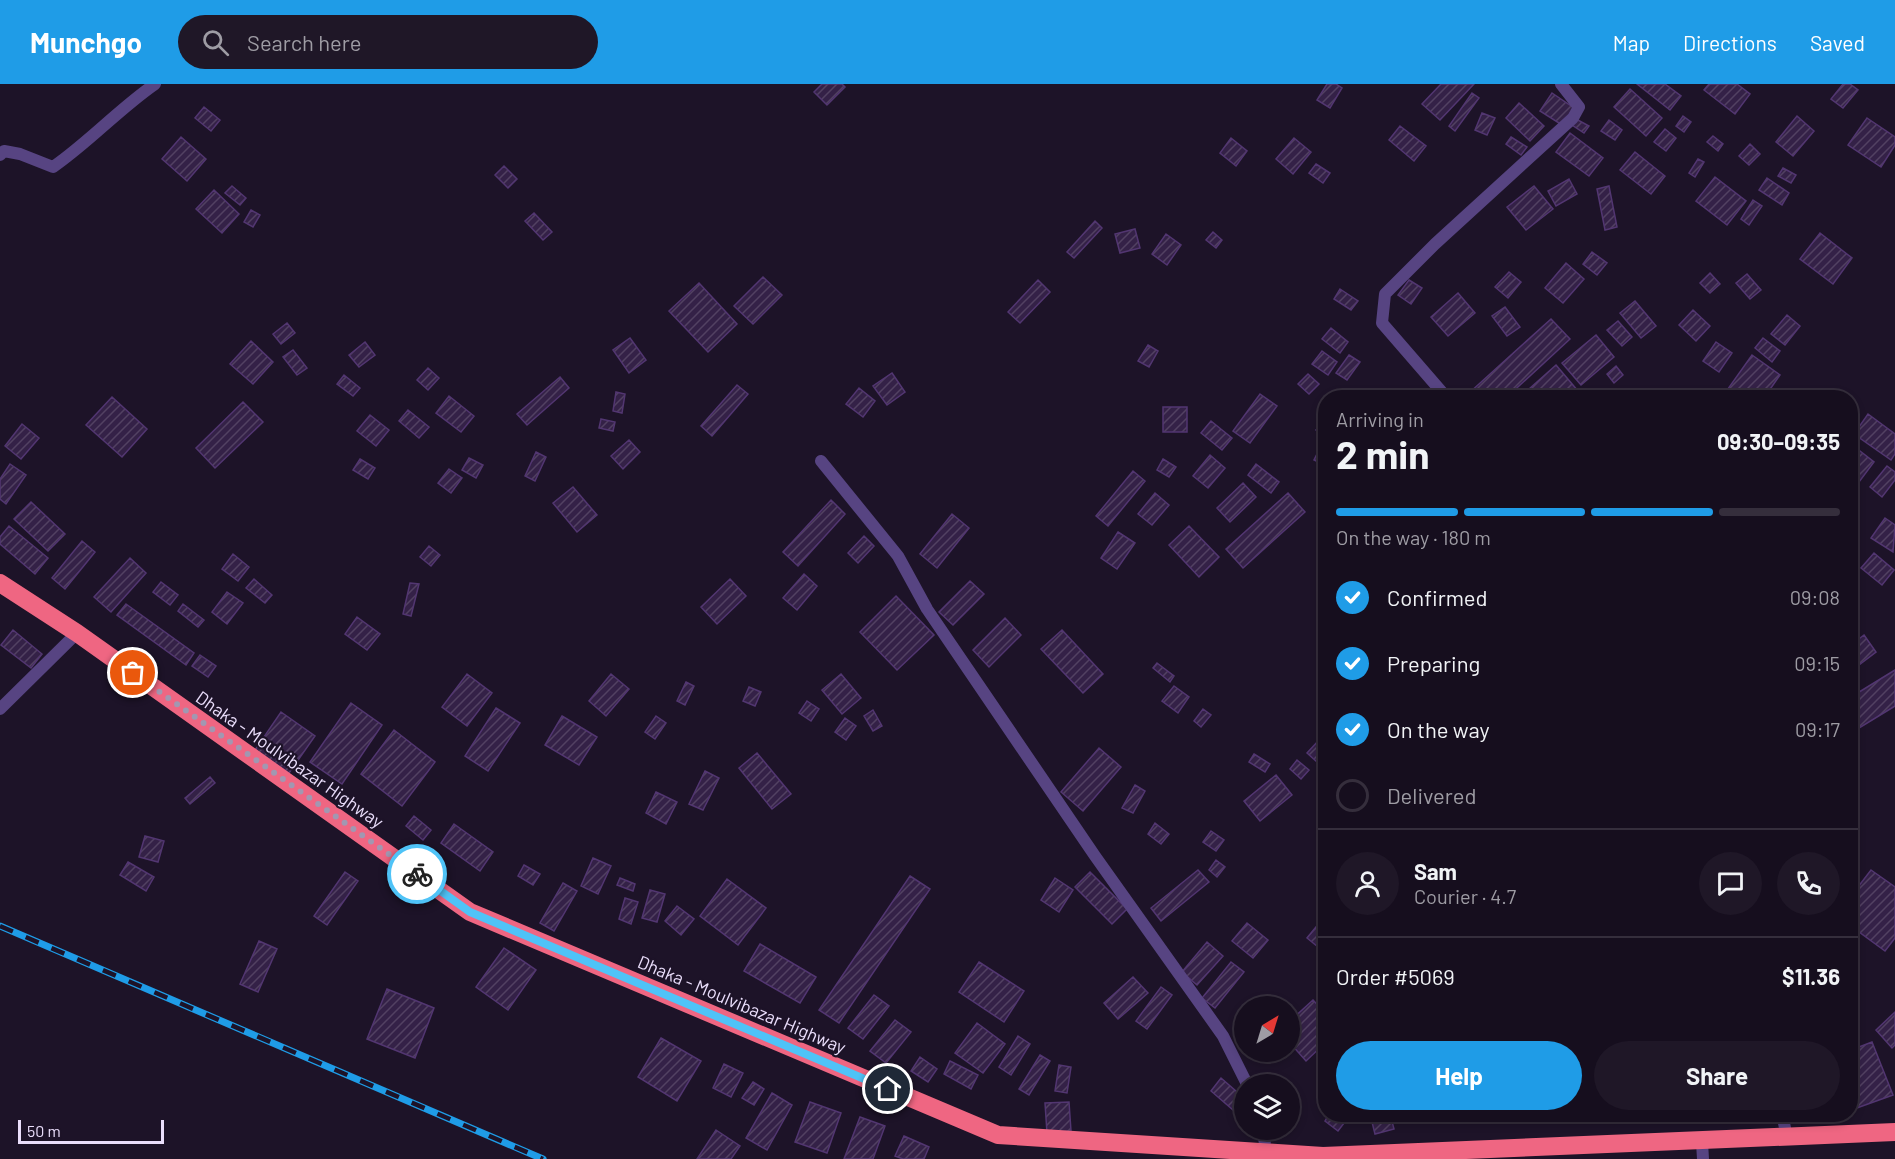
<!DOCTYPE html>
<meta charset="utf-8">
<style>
body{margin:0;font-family:Barlow,sans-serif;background:#1f1727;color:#f1f3f6;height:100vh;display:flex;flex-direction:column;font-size:22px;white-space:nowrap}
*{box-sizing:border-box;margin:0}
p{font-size:20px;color:#9e9ca4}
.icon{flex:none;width:33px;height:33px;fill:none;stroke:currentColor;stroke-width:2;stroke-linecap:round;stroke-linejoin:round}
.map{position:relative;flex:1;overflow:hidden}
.side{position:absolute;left:1318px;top:306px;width:540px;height:732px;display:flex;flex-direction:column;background:#160e1e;border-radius:24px;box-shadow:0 3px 9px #0003,0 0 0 2px #352e3c}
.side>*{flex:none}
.needle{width:39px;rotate:38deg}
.fabs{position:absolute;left:1234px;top:912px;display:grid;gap:12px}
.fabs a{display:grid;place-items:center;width:66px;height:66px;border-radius:50%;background:#160e1e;box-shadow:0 3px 9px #0003,0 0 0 2px #352e3c;font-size:30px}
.scale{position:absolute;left:18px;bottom:15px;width:146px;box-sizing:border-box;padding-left:6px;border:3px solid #eadefb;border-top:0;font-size:16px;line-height:21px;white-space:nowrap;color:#eadefb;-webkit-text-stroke:4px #1d1328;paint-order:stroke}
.pin{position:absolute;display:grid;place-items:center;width:51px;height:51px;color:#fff;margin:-26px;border:3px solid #fff;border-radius:50%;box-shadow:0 2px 6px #0007}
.courier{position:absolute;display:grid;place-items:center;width:60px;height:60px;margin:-30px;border:4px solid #4fc3f7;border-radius:50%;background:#fff;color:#222;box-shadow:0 2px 8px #0007}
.head em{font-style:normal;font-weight:700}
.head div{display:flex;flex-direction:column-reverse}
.head{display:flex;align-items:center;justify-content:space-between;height:102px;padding:0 18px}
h1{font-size:39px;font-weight:700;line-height:45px}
.bar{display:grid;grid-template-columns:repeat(4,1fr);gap:9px 6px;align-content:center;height:72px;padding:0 18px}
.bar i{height:8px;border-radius:4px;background:#352e3c}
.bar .active{background:#1f9ce7}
.bar p{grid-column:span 4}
.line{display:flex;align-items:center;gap:15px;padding:0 18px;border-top:2px solid #352e3c}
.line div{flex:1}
.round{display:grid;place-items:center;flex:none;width:63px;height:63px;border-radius:32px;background:#1f1727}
ol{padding:0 18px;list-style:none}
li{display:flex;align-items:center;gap:18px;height:66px}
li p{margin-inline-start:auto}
li .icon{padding:6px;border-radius:50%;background:#1f9ce7;color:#fff;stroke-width:4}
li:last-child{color:#9e9ca4}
li i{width:33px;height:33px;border:3px solid #352e3c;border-radius:50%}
.primary-button{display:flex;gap:12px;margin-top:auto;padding:12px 18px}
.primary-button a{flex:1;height:69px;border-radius:36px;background:#1f9ce7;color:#fff;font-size:24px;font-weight:700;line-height:69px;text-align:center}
.primary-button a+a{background:#1f1727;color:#f1f3f6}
header{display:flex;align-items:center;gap:36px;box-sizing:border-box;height:84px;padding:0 30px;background:#1f9ce7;color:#fff}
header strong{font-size:28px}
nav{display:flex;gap:33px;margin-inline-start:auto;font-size:21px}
.search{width:420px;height:54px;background:#1f1727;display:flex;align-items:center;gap:15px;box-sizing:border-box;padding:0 21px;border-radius:33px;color:#9e9ca4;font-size:22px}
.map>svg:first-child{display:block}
.building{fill:url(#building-hatch);stroke:#523671;stroke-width:1.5}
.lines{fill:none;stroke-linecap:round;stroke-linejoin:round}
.street{stroke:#574482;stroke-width:12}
.highway{stroke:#ef6682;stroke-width:18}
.rail-casing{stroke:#1f9ce7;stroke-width:7}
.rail{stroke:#1d1328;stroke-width:4.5;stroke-dasharray:14;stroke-linecap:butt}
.done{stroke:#a297b1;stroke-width:6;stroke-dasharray:0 10.8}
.route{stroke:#4fc3f7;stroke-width:8}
.labels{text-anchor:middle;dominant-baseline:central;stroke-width:4.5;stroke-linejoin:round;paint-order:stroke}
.street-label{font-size:18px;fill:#eadefb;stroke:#1d1328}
</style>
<header>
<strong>Munchgo</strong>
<div class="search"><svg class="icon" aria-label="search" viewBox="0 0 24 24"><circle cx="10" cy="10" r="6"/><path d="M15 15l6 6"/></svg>Search here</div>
<nav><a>Map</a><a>Directions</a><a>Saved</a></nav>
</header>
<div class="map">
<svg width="1895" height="1075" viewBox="0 0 1895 1075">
<defs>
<pattern id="building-hatch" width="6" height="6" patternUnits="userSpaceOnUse" patternTransform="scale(1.5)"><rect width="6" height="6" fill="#342147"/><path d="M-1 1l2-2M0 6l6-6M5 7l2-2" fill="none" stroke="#524162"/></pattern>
</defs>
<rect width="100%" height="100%" fill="#1d1328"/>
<path class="building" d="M822,0H842L845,3L827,21L814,8Z
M1327,0H1336L1342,4L1330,24L1317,16Z
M1441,0H1474L1440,36L1422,20Z
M1637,0H1665L1681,12L1670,26Z
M1709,0H1737L1750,10L1735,30L1704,6Z
M1843,0H1850L1858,6L1843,24L1831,15Z
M1630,5L1662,34L1646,52L1614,23Z
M1472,9L1479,14L1455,47L1449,42Z
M1552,9L1574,24L1562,41L1540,27Z
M1519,19L1544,42L1530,57L1506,34Z
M204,23L220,36L211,47L195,34Z
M1482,29L1495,34L1487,51L1475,46Z
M1683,32L1691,38L1684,48L1676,42Z
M1797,32L1814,47L1793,72L1776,58Z
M1867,34L1895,53V61L1881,83L1848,61Z
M1576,35L1589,42L1584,49L1572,41Z
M1609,36L1622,46L1615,56L1601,47Z
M1400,42L1426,62L1414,77L1389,56Z
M1665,45L1676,54L1666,67L1654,58Z
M1570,49L1603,74L1589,92L1556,68Z
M1713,52L1723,60L1718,67L1707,58Z
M181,53L206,75L187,97L162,75Z
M1511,53L1527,63L1521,71L1506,60Z
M1231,54L1247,67L1236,82L1220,69Z
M1294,54L1311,68L1293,90L1276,75Z
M1750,60L1760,70L1749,81L1739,72Z
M1635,68L1665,92L1651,110L1620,86Z
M1698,75L1704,78L1695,93L1689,89Z
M1316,80L1330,89L1323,99L1309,89Z
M504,82L517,95L508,104L495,91Z
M1783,84L1796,91L1791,99L1778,92Z
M1715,93L1746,117L1727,141L1696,117Z
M1767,94L1789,109L1782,121L1759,106Z
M1569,95L1577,110L1556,122L1548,107Z
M232,102L246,114L240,121L225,109Z
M1534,102L1553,125L1526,146L1507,123Z
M1609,102L1617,143L1605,146L1597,105Z
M214,106L239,130L222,149L196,125Z
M1753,116L1762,122L1749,141L1741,135Z
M251,126L260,131L253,143L244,138Z
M534,129L552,148L543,156L525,137Z
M1095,137L1102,144L1074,174L1067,168Z
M1135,145L1140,164L1120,169L1115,150Z
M1213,148L1222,156L1216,164L1206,156Z
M1820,149L1852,174L1833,200L1800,175Z
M1166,150L1181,161L1167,181L1152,170Z
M1592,168L1607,179L1597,191L1583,180Z
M1566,179L1584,195L1563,219L1545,204Z
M1509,188L1521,198L1508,214L1495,203Z
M1710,189L1720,200L1710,209L1700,199Z
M1747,190L1761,206L1750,215L1736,199Z
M763,193L782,211L753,240L734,222Z
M1038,196L1050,208L1020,239L1008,228Z
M1409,196L1422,204L1411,220L1398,211Z
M699,199L737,240L708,268L669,227Z
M1340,205L1358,217L1351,226L1334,215Z
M1458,209L1475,229L1448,252L1431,233Z
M1635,217L1656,242L1641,254L1620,229Z
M1505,223L1520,243L1507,252L1492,232Z
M1693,226L1710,242L1696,257L1679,241Z
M1787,231L1800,242L1785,261L1771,250Z
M1551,235L1570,255L1506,314H1473L1469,309Z
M1618,237L1632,253L1622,262L1607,246Z
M287,239L295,249L281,260L273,250Z
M1331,244L1348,258L1340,269L1322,255Z
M1596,251L1614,273L1581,301L1562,279Z
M630,254L646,276L629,289L613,266Z
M1763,254L1780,267L1772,278L1755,264Z
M251,257L273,278L253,300L230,280Z
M365,258L375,271L359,283L349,271Z
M1716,258L1732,269L1719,288L1703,277Z
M1148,261L1158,267L1149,283L1138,277Z
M293,266L307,284L297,291L283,273Z
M1322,267L1337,278L1328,291L1312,280Z
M1349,271L1360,278L1347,296L1336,289Z
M1752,271L1780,291L1764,314H1731L1725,309Z
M1556,281L1578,307L1570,314H1519Z
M1616,282L1623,291L1614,299L1607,290Z
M428,284L439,294L428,306L417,296Z
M892,289L905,308L887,321L873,302Z
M1308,290L1319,300L1309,310L1298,300Z
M344,291L360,304L353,312L337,300Z
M560,293L569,304L527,341L517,330Z
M737,301L748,310L712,352L701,342Z
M859,304L875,317L863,333L846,320Z
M616,308L625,310L622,329L613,327Z
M1260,310L1277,322L1250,359L1233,347Z
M449,312L474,332L461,348L436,329Z
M112,313L147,345L122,373L86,341Z
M243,318L263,338L215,384L196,364Z
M1163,323H1187V348H1163Z
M408,326L429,343L419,354L399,337Z
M1868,330L1895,350V370L1891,376L1854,350Z
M370,331L389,346L376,362L357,347Z
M601,335L615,338L613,347L599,344Z
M1211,337L1232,354L1222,366L1201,349Z
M1324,337L1326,339L1324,354L1316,346Z
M22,340L39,354L21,375L5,362Z
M629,356L640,368L623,385L611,372Z
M1851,360L1874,378L1859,398L1851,392Z
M1320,364L1326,367V382L1314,376Z
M536,368L546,373L535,397L525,392Z
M1210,371L1225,384L1208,404L1193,392Z
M469,374L483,381L476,394L462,386Z
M360,375L375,384L368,395L353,386Z
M1163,375L1176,383L1169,393L1157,386Z
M10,380L26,391L6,420L0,415V395Z
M1256,380L1279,398L1271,409L1248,391Z
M1887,382L1895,388V396L1882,413L1870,403Z
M449,385L462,394L451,409L438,399Z
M1133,387L1145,397L1108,442L1096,432Z
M1243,399L1256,413L1230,438L1217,424Z
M573,403L597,431L577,448L553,419Z
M1155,409L1169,421L1152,441L1138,430Z
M1288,409L1305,428L1243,484L1226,465Z
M831,416L845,430L798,482L783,468Z
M31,418L65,450L48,467L14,435Z
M952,430L969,444L937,484L920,470Z
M1885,434L1895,441L1893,468L1871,454Z
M9,442L48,474L35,490L0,460V453Z
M1189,442L1219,473L1199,493L1169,461Z
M1118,448L1135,459L1117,485L1101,474Z
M864,452L874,462L858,479L848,469Z
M82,457L95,468L65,505L52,494Z
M429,462L440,471L431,482L420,473Z
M1874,469L1894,486L1882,501L1861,484Z
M233,470L249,483L238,497L222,485Z
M130,474L146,489L111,528L94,513Z
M804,490L817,502L797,526L783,514Z
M254,495L272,511L265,519L246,504Z
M730,495L746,512L717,540L701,523Z
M970,497L984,510L953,541L939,528Z
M161,498L178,511L170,521L153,508Z
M410,499L419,500L411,532L403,530Z
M227,508L243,519L227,540L212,528Z
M896,512L934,551L897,586L860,548Z
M126,520L194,569L186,581L117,531Z
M183,520L204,536L198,543L178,527Z
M357,533L380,550L367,566L345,550Z
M1005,534L1021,551L989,583L973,566Z
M13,546L42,570L31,584L1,561Z
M1062,546L1103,590L1083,609L1041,565Z
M1864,551L1876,568L1851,587V561Z
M200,571L216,582L208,593L192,582Z
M1157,579L1174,592L1170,598L1153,584Z
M1895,586V622L1851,649V613Z
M467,590L492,609L467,642L442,623Z
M611,590L629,605L606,632L589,617Z
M841,590L861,614L842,630L822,606Z
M686,598L694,602L685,621L677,617Z
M1174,602L1189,613L1178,629L1162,617Z
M749,603L761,608L755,622L743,617Z
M807,617L819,625L811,637L799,629Z
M351,619L382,641L342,700L310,678Z
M496,624L520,639L488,687L465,672Z
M1203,625L1211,631L1201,643L1194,637Z
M873,626L882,642L873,647L864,632Z
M281,628L315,652L289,689L255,666Z
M562,632L597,653L579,681L545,661Z
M656,632L666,639L655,655L645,648Z
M845,634L856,642L846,656L835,648Z
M394,646L435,678L402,722L361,690Z
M1319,656L1326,663V669L1317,678L1307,669Z
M1099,664L1121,683L1083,727L1061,708Z
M757,669L791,710L772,725L739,684Z
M1254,670L1270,680L1265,688L1249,678Z
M1297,676L1309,686L1301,695L1290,685Z
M705,687L719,694L703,726L689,720Z
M1276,691L1292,711L1260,737L1244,717Z
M210,693L215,699L190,720L185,714Z
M1135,701L1145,707L1133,729L1122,724Z
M656,708L677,718L666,740L646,729Z
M414,732L431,746L423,756L406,742Z
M1155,739L1169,750L1161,760L1148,750Z
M454,740L493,768L480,787L441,759Z
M1211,747L1224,756L1216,767L1203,758Z
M145,752L164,757L158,778L139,773Z
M593,774L611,782L598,810L581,802Z
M1216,776L1225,783L1217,793L1209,786Z
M128,778L154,793L146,807L120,791Z
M524,781L540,790L533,801L518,792Z
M1198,786L1209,798L1161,837L1151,824Z
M1871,786L1895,803V854L1885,867L1851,842V812Z
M345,788L358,797L327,841L314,832Z
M1090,788L1127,825L1112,840L1075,803Z
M910,792L930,805L839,939L819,926Z
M620,794L635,800L633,807L617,801Z
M1055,794L1073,806L1059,828L1041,816Z
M727,795L766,824L738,861L700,832Z
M563,799L577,807L554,847L540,839Z
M650,806L665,810L657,838L642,834Z
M625,814L638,818L631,840L619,835Z
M677,822L694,835L681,851L665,837Z
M1320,838L1326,843V853L1318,863L1307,854Z
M1247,839L1268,856L1253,874L1232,857Z
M259,857L277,865L258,908L240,900Z
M1207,858L1223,872L1197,901L1182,888Z
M760,860L816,893L800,919L744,887Z
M504,864L536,886L508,926L476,903Z
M979,878L1024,907L1004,938L959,908Z
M1231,878L1244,888L1215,924L1202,914Z
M1133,893L1148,909L1118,935L1104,919Z
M1161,903L1172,911L1147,945L1136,937Z
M387,905L434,924L415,974L367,955Z
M874,911L889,922L863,955L848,944Z
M1313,916L1326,930V958L1306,977L1290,959V937Z
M1895,928V961L1892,964L1876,946Z
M895,936L911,948L886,979L870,967Z
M977,939L1005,960L983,989L955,969Z
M1018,952L1030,960L1011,991L999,983Z
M661,954L701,977L677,1017L638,993Z
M1872,958L1893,1011L1854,1025L1851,1017V966Z
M1040,971L1050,977L1029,1011L1019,1005Z
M920,973L937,985L928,998L911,987Z
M950,977L978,991L971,1005L944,990Z
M724,980L743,989L731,1013L713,1004Z
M1059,981L1071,983L1067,1009L1055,1007Z
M1221,994L1244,1014L1233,1026L1211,1007Z
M753,998L764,1005L754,1021L742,1014Z
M772,1009L792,1021L767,1066L746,1054Z
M810,1018L841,1029L827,1069L795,1058Z
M1069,1018L1071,1047L1047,1049L1045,1019Z
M1329,1030H1351L1338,1047L1325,1037Z
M1370,1030H1390L1394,1045L1375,1050Z
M860,1033L885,1042L873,1075H844Z
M716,1046L740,1062L731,1075H697Z
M904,1052L929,1063L924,1075H903L895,1072Z"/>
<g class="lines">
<path class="street" d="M0,71L4,67L20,70L53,83C89,58 119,25 155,0
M1447,314L1382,239L1385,210L1435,160L1573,34L1579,23L1561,0
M821,377L898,472L927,525L1095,772L1223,952L1247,1000
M0,625L77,549
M1782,1030L1787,1053
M1263,1046L1266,1068L1264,1074
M1702,1058L1703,1075"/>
<path class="highway" d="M0,499L77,549L470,828L998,1051L1323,1072L1895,1048"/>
<g class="rail-casing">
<path id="rail" d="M0,842L543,1075"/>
</g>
<use href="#rail" class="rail"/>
</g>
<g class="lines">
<path class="done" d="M133,589L417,790"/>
<path class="route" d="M417,790L470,828L888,1005"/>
</g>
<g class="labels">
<g class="street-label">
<text transform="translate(290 675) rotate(35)">Dhaka - Moulvibazar Highway</text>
<text transform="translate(742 920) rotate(23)">Dhaka - Moulvibazar Highway</text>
</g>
</g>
</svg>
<div class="fabs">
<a><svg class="needle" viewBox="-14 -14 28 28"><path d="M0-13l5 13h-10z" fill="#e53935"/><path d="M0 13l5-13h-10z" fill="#9e9ca4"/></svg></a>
<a><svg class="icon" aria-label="layers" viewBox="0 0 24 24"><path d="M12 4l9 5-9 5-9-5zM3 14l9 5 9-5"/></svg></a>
</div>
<div class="scale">50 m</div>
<div class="pin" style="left:133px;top:589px;background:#ea580c"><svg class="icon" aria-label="bag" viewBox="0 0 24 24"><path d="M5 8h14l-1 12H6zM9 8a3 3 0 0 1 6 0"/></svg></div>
<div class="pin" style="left:888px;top:1005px;background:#1f2937"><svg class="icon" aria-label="home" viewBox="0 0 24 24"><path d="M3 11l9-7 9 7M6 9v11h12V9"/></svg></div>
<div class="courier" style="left:417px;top:790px"><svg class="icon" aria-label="bike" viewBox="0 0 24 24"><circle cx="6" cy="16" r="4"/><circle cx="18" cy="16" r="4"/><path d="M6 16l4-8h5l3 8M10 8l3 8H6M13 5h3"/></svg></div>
<section class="side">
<div class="head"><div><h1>2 min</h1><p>Arriving in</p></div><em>09:30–09:35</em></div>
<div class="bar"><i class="active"></i><i class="active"></i><i class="active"></i><i></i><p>On the way · 180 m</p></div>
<ol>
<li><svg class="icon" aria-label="check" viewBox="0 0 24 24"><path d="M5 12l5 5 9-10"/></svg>Confirmed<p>09:08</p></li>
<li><svg class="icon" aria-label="check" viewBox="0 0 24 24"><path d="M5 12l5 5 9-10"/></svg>Preparing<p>09:15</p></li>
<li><svg class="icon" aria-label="check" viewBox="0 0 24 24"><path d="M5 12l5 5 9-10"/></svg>On the way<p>09:17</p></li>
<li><i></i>Delivered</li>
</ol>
<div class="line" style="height:108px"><a class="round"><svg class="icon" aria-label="person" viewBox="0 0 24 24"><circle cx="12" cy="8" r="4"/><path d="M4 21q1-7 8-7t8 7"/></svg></a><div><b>Sam</b><p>Courier · 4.7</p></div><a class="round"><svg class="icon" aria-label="chat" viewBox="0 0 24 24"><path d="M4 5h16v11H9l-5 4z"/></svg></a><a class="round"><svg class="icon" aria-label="phone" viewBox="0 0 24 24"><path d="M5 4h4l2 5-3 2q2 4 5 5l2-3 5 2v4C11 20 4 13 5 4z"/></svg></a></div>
<div class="line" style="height:78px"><div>Order #5069</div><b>$11.36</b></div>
<div class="primary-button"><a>Help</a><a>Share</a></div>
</section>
</div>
